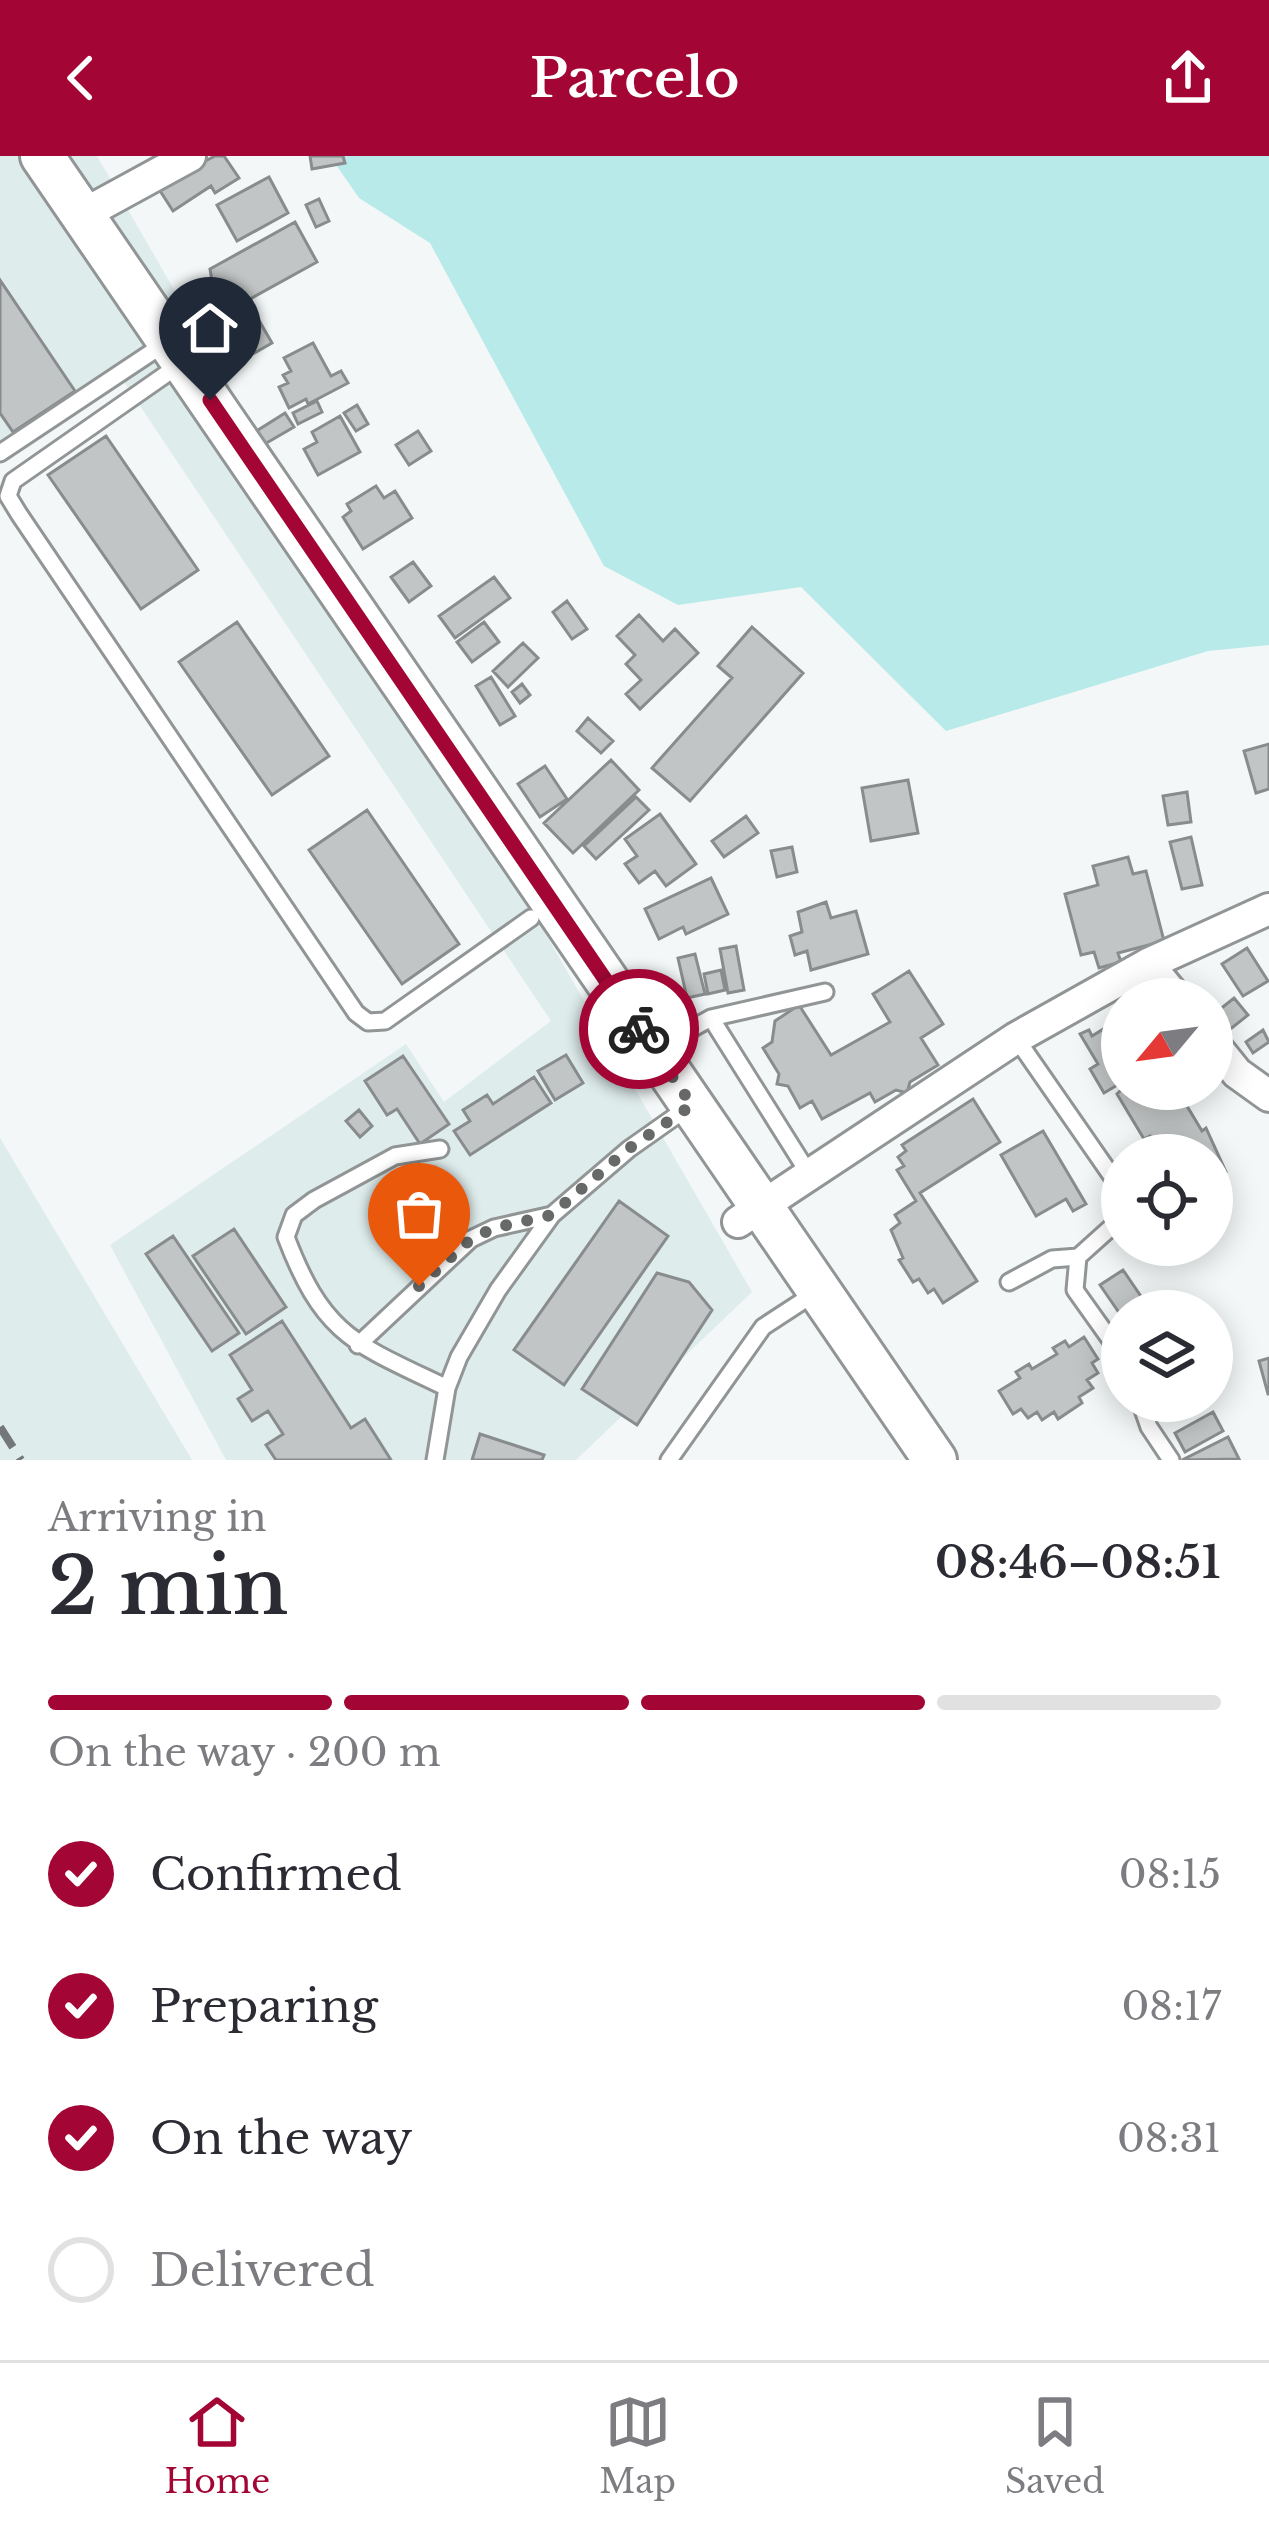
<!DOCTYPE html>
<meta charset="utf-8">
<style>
body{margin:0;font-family:"Libre Baskerville",serif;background:#f7f7f7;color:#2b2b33;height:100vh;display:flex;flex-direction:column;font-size:45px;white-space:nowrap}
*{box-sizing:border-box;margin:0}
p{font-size:39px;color:#7c7c81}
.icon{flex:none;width:66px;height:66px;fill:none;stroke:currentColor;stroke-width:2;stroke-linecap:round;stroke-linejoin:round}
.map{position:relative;height:1304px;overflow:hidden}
.panel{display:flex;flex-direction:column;background:#fff;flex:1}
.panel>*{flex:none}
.needle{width:78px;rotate:241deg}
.tools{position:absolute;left:1101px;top:822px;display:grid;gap:24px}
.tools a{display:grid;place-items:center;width:132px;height:132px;border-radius:50%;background:#fff;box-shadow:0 6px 30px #0003;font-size:60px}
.pin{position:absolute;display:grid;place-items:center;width:102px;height:102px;color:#fff;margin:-123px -51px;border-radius:50% 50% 50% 0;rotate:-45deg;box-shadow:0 0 12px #0007}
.pin .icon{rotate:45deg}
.courier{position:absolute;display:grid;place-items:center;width:120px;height:120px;margin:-60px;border:9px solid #a30634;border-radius:50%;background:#fff;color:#222;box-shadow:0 3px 15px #0007}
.headline em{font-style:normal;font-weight:600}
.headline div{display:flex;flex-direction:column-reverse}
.headline{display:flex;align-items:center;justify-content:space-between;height:204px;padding:0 48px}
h1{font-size:78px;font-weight:600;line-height:90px}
.bar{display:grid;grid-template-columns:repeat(4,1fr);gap:18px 12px;align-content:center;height:144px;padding:0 48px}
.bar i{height:15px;border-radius:9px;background:#e1e1e2}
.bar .active{background:#a30634}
.bar p{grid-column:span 4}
ol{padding:0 48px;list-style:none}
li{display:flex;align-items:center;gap:36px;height:132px}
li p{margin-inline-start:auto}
li .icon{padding:12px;border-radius:50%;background:#a30634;color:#fff;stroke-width:4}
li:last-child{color:#7c7c81}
li i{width:66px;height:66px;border:6px solid #e1e1e2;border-radius:50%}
header{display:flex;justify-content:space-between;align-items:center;height:156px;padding:0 48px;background:#a30634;color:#fff;font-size:54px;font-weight:600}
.tab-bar{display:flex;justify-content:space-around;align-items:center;height:168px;border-top:3px solid #e1e1e2;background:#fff;font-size:33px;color:#7c7c81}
.tab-bar a{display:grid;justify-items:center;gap:6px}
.tab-bar .active{color:#a30634}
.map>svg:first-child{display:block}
.built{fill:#dfecec}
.green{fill:#b8eae9}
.building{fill:#c2c5c5;stroke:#888c8c;stroke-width:3}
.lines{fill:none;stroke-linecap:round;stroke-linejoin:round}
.lane-casing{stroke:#919595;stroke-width:21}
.street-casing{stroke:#919595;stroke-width:36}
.secondary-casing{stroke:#919595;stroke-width:48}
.lane{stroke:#fff;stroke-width:15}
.street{stroke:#fff;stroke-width:30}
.secondary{stroke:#fff;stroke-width:42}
.rail{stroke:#747777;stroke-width:8;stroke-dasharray:24 12;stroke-linecap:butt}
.done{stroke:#676969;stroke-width:12;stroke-dasharray:0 21.6}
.route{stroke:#a30634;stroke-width:15}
</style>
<header><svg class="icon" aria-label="back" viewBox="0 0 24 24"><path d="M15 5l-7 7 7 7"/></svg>Parcelo<svg class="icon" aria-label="share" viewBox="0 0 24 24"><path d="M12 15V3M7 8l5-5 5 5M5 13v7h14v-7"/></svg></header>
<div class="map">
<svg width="1269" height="1304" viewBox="0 0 1269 1304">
<rect width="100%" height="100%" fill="#f3f7f7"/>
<path class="built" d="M0,0H97L752,1136L576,1304H226L110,1089L406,888L444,946L551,865L116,214L0,292Z
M0,982L192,1304H0Z"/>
<path class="green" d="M330,0H1269V489L1208,495L946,575L801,431L678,449L604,410L430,87L359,42Z"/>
<path class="building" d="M215,0H224L239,22L215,37L211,30L173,55L157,30Z
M310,0H343L345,7L312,13Z
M269,21L288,57L237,85L217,49Z
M319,43L329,65L316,71L306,49Z
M295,66L317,106L241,148L235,139L215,143L210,113Z
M0,124L75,235L13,276L0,257Z
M257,161L272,187L221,216L206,190Z
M313,187L331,220L341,215L348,227L308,248L306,243L289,252L279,231L288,227L283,219L291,215L284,202Z
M317,245L322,256L298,268L293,257Z
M357,249L368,268L356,275L344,257Z
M285,257L294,271L263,289L255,276Z
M340,260L360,296L318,319L304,293L317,286L312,276Z
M418,275L431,295L409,309L396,289Z
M106,280L198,414L141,453L48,319Z
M376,330L384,342L395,335L412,362L363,393L343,361L351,355L347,348Z
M413,406L431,430L409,446L391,421Z
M494,421L510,442L455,482L439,460Z
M567,445L587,473L572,483L553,456Z
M639,459L663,485L675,473L698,497L640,553L626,538L641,524L626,508L635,499L617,480Z
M237,466L329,600L272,639L179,506Z
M484,466L499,486L472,506L457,486Z
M752,471L803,517L690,645L652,612L732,522L718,510Z
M523,487L538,502L508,531L493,515Z
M491,521L515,560L500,569L476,530Z
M522,528L530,539L520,547L512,536Z
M588,562L613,585L601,597L577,575Z
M1269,588V633L1256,637L1244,595Z
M611,604L639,634L573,697L544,667Z
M545,610L567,643L540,661L518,628Z
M908,624L918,677L871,685L862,632Z
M1187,636L1191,666L1168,669L1163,640Z
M636,641L649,654L596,703L584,690Z
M367,654L459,788L402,828L309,694Z
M660,658L696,708L666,730L655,715L639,727L625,708L637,700L625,683Z
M746,660L758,677L724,701L712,685Z
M1191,681L1202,729L1182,733L1170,686Z
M792,691L797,716L777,721L771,695Z
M1128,701L1133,718L1146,715L1164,785L1118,797L1121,806L1099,812L1094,796L1081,799L1065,738L1098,729L1093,710Z
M711,722L728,758L686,778L683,771L659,783L645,753Z
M826,746L831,762L856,755L868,798L811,814L807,795L795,799L790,780L802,776L798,756Z
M736,790L744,834L728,837L720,793Z
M1247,792L1268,825L1243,840L1222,808Z
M695,798L705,838L687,842L678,802Z
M721,814L725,834L708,838L704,818Z
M909,815L943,868L921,882L938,909L910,926L907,937L896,934L875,946L870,937L822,963L812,945L800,952L788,930L777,928L779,918L763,892L772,886L775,865L799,849L831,899L890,866L873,838Z
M652,826L661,841L651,848L641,832Z
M1234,842L1248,859L1228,875L1214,858Z
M1121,862L1122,932L1119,928L1104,937L1090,913L1098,908L1080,878L1089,874L1092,880Z
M1263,874L1269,886L1253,897L1246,886Z
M566,899L583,927L555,944L538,915Z
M403,900L449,968L420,988L397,953L387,959L365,925Z
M534,921L551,947L470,999L454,975L470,965L463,954L487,939L493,948Z
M1122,933H1184L1189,941L1184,945L1202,975L1206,972L1226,1016L1212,1024V999H1139L1155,988L1150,980L1144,983L1117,938Z
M973,943L1000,986L920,1037L977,1125L943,1147L934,1133L928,1137L919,1123L913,1126L899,1104L903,1102L891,1074L900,1067L895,1059L916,1045L897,1014L904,1010L898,1001L906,995L902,989Z
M359,954L372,970L360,981L346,965Z
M1043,975L1086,1048L1073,1055L1066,1043L1036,1060L1001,999Z
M619,1045L668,1080L564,1229L514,1194Z
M234,1073L286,1151L246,1178L193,1100Z
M173,1080L239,1177L212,1195L146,1098Z
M1123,1114L1151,1155H1122V1161L1100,1129Z
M657,1117L689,1126L712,1154L637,1269L582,1233Z
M282,1165L351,1272L365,1263L391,1304H276L266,1289L283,1278L268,1255L252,1265L238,1243L252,1234L230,1199Z
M1084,1181L1098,1203L1092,1207L1098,1217L1087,1224L1093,1232L1079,1241L1082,1247L1058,1263L1054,1256L1042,1264L1037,1256L1028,1262L1021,1253L1013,1258L999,1235L1020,1222L1016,1216L1029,1208L1032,1213L1057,1198L1053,1192L1065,1185L1069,1191Z
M1269,1202V1238H1268L1259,1205Z
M1213,1256L1223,1275L1185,1296L1175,1277Z
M480,1278L544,1299L542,1304H472Z
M1228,1281L1239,1303L1182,1304Z"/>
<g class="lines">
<g class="lane-casing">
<path id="lane" d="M182,207L13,325L8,340L19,358L356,857L368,866L385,865L531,762
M0,297L167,186
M711,862L809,1018
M1016,882L1120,1032L1117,1066L1078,1101L1075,1134L1122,1200
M657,892L711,862L825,836
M440,993L395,1000L314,1044L294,1059L286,1081C324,1181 356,1188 447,1232
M1009,1126L1052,1103L1078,1101
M358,1189L471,1083L494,1072L552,1059
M1140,1245L1149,1271L1171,1304
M435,1304L447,1232L459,1201L498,1134L552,1059L629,993L690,950
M669,1304L763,1171L815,1137"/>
</g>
<g class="street-casing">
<path id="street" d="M82,59L190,0
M1148,808L1269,753
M1212,886L1237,917L1269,940
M738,1066L1016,882L1148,808L1177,843"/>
</g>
<g class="secondary-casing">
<path id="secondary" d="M42,0L935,1304"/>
</g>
<use href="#lane" class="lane"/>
<use href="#street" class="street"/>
<use href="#secondary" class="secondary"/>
<path class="rail" d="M0,1271L21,1304"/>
</g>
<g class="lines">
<path class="done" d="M419,1130L471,1083L494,1072L551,1059L628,993L692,949L639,873"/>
<path class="route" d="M210,244L639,873"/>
</g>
</svg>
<div class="tools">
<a><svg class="needle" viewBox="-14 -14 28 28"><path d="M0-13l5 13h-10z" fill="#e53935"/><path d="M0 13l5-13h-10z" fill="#7c7c81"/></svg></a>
<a><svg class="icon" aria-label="locate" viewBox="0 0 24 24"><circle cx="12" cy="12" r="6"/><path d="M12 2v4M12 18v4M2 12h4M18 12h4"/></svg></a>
<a><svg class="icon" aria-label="layers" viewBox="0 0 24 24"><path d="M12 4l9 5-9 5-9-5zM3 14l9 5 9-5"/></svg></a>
</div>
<div class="pin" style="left:419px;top:1130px;background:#ea580c"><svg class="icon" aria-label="bag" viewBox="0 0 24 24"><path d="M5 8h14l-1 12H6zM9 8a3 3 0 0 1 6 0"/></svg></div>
<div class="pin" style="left:210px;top:244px;background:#1f2937"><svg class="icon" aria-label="home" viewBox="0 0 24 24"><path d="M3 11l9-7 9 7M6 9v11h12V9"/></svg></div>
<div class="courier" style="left:639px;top:873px"><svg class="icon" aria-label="bike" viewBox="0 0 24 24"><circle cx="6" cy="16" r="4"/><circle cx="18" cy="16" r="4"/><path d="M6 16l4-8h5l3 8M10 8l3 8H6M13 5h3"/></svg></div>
</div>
<section class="panel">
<div class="headline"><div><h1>2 min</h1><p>Arriving in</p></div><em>08:46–08:51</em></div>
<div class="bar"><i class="active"></i><i class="active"></i><i class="active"></i><i></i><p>On the way · 200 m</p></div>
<ol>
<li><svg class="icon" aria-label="check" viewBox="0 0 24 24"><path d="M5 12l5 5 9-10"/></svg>Confirmed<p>08:15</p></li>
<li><svg class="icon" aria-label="check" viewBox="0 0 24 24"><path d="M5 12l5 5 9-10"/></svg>Preparing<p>08:17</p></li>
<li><svg class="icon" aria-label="check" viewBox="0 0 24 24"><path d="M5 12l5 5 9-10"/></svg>On the way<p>08:31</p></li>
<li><i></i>Delivered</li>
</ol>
</section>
<nav class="tab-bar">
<a class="active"><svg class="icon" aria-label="home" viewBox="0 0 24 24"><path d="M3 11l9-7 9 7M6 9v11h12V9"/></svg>Home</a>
<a><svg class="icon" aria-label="map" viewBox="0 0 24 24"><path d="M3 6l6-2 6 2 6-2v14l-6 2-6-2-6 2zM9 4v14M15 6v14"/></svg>Map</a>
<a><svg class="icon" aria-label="saved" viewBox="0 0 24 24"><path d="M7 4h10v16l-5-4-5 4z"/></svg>Saved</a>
</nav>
